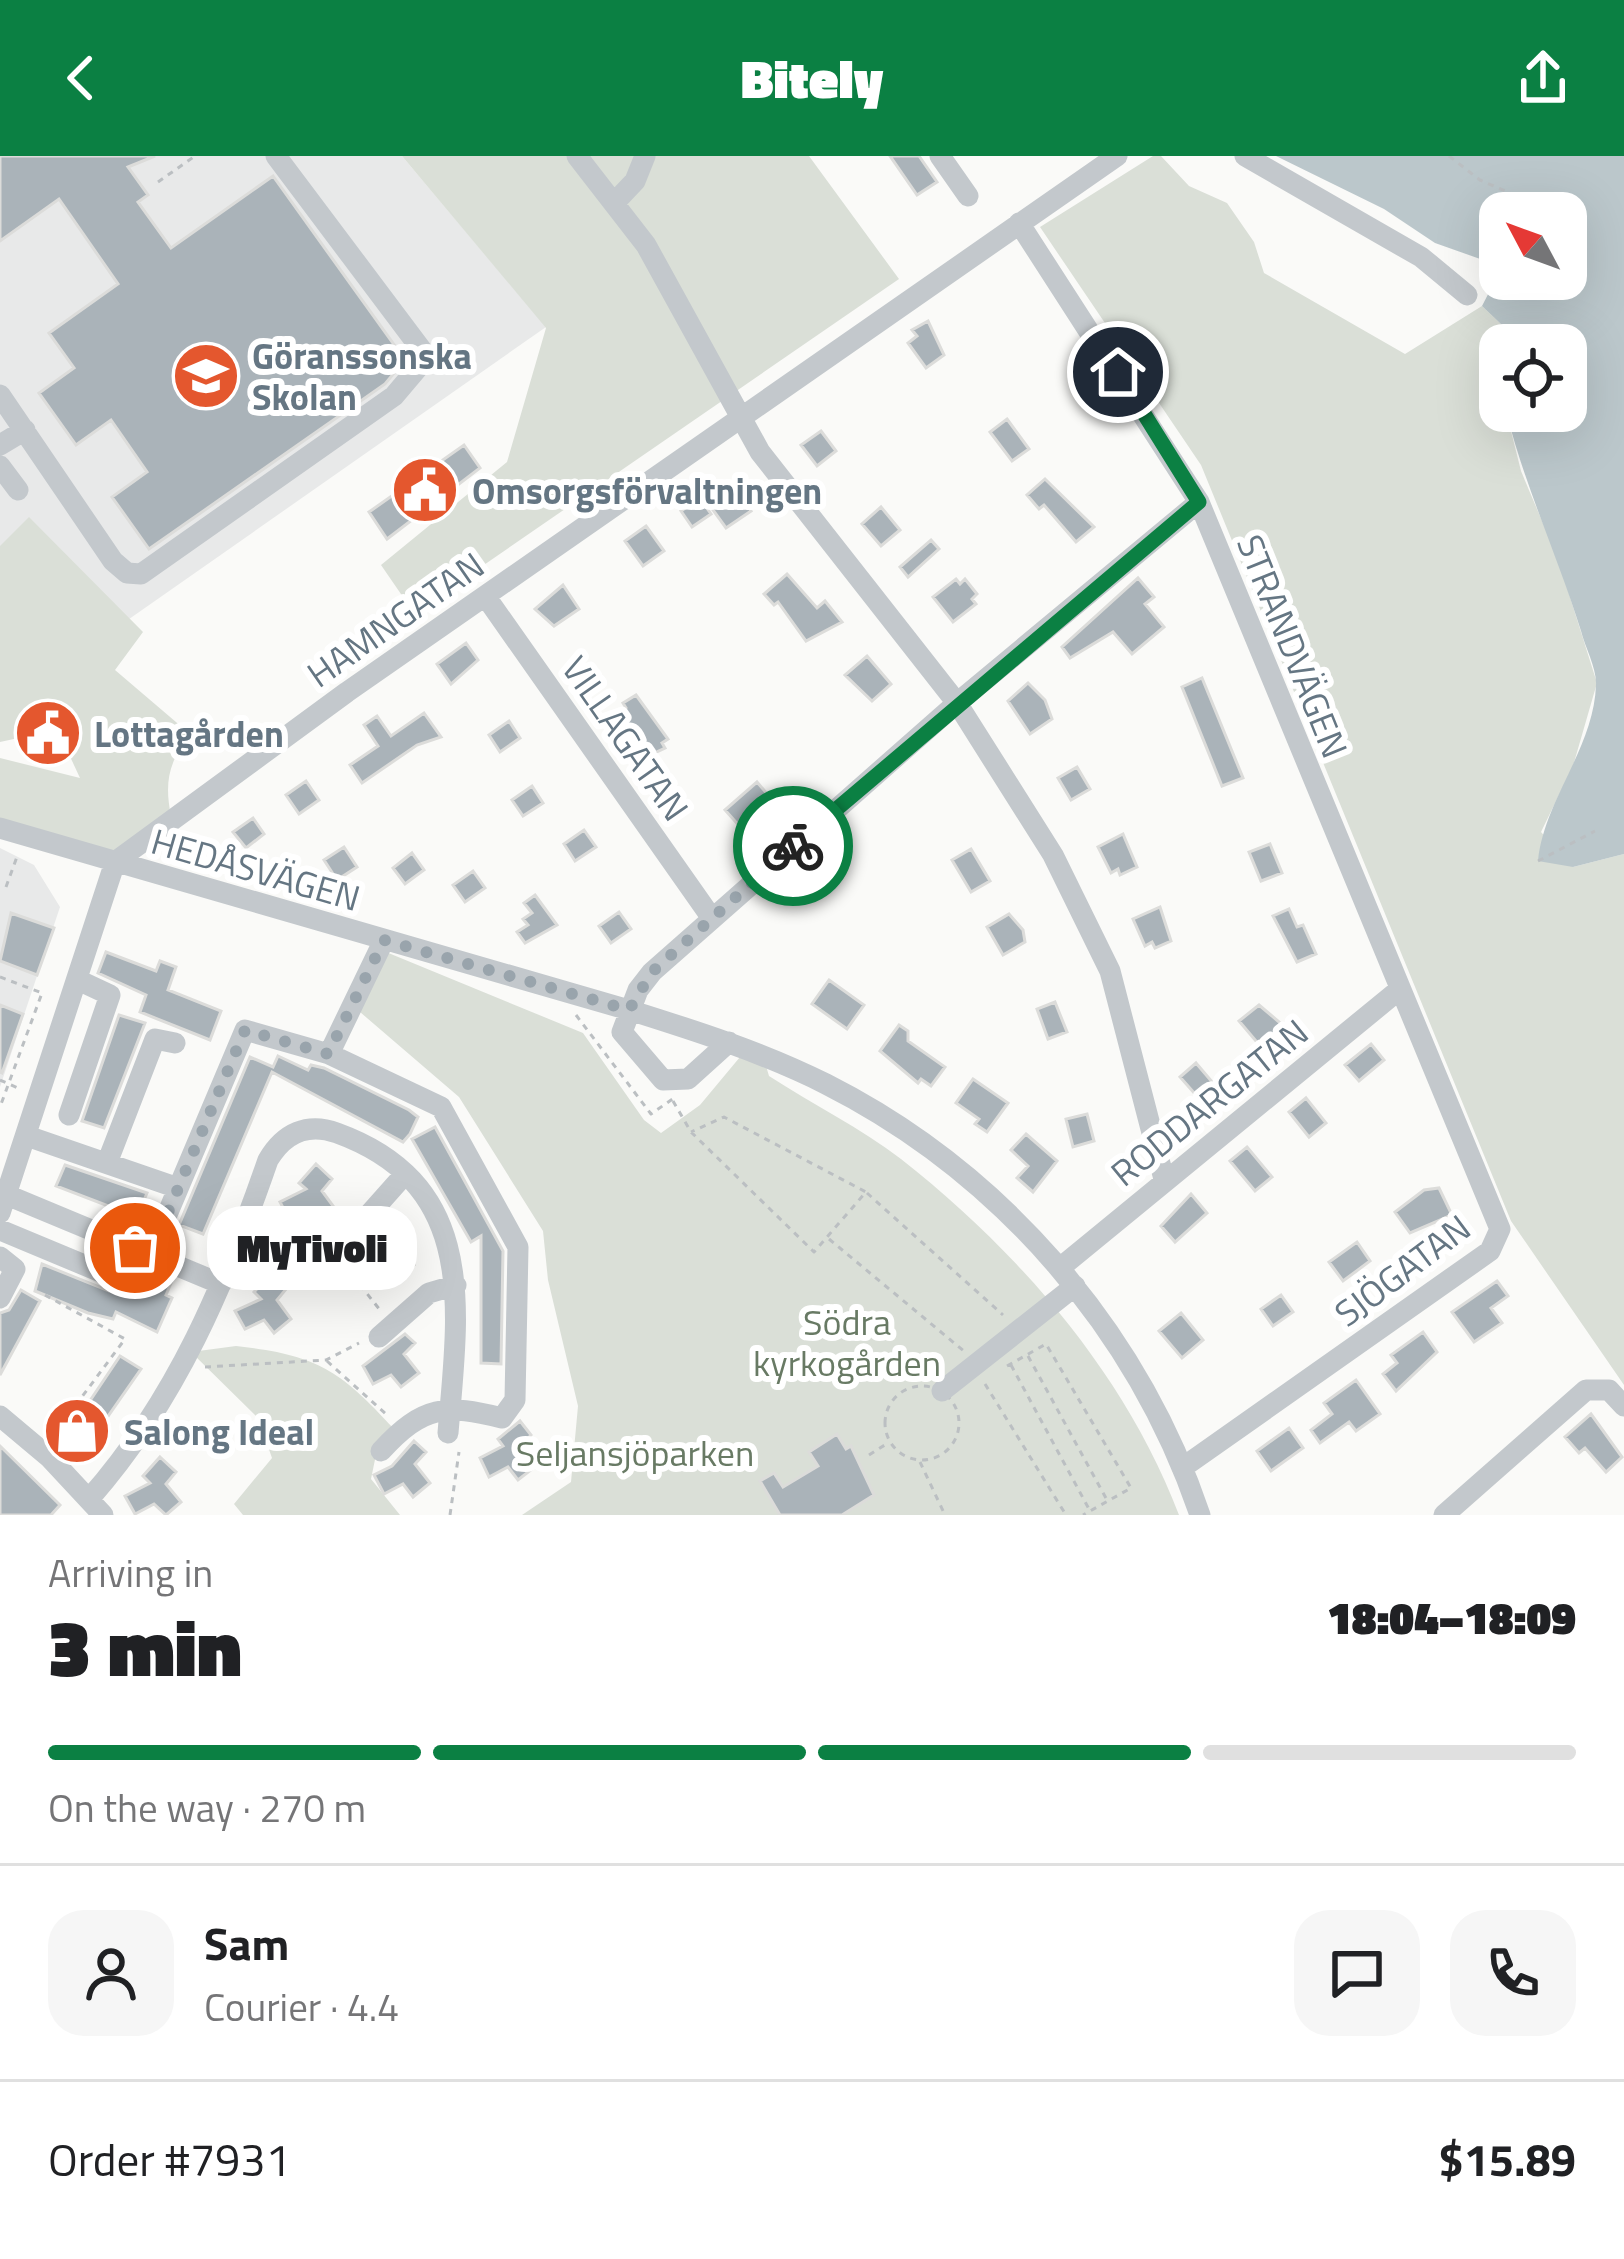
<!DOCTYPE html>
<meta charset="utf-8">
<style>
body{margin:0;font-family:"Titillium Web",sans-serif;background:#f6f6f6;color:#202124;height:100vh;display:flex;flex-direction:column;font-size:45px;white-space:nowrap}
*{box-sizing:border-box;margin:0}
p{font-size:39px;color:#757577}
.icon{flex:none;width:66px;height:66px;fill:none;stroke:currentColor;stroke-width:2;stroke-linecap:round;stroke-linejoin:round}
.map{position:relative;height:1359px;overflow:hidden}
.drawer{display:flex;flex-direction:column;background:#fff;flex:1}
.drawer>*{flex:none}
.needle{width:78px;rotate:311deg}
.fabs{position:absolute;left:1479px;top:36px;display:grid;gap:24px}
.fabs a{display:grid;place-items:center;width:108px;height:108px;border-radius:24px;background:#fff;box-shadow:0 12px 48px #0002;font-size:60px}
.pin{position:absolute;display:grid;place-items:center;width:102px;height:102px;color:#fff;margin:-51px;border:6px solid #fff;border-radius:50%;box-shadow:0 3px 12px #0007}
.courier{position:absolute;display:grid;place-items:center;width:120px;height:120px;margin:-60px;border:9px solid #0b8043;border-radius:50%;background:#fff;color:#222;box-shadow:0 3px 15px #0007}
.bubble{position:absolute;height:84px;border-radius:36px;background:#fff;box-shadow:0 12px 48px #0002;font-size:39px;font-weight:800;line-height:84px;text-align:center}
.headline em{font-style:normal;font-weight:800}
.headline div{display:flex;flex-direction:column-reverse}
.headline{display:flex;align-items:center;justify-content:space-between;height:204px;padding:0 48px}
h1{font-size:78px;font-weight:800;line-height:90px}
.bar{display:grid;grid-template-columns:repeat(4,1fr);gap:18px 12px;align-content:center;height:144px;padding:0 48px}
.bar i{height:15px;border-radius:9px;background:#e0e0e0}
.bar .on{background:#0b8043}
.bar p{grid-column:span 4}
.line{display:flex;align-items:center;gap:30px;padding:0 48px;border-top:3px solid #e0e0e0}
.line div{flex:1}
.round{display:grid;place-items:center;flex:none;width:126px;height:126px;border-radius:36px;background:#f6f6f6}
header{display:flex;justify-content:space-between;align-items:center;height:156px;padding:0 48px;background:#0b8043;color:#fff;font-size:54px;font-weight:800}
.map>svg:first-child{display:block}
.built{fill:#e8e9e9}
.green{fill:#dadfd7}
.water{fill:#bbc7cb}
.building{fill:#aab3b9;stroke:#dcdcda;stroke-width:3}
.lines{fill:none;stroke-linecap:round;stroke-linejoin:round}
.path{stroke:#bbbfc2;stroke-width:3;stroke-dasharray:6 6;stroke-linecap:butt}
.minor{stroke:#c3c8cc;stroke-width:21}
.done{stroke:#99a4ac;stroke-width:12;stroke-dasharray:0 21.6}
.route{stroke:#0b8043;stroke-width:15}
.labels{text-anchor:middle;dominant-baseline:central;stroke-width:12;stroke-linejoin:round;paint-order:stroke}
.poi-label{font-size:36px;font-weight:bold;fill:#657683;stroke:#fff;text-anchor:start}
.street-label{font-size:36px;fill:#657683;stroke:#fff}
.park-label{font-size:36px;fill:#687a64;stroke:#fff}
</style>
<header><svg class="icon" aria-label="back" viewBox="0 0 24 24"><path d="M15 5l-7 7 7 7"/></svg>Bitely<svg class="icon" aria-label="share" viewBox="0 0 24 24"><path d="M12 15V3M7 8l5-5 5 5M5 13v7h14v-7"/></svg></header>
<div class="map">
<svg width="1624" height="1359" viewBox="0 0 1624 1359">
<rect width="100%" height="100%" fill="#fafaf8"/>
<path class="built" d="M0,0H402L546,171L112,475L0,451Z
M0,692L34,709L60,751L0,931Z"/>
<path class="green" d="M402,0H809L899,123L414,457L381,409L507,306L546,172Z
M1153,0H1161L1189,30L1227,47L1254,86L1264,117L1405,198L1482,150L1503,170L1500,255H1506L1521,315L1558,403L1597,527L1573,610L1541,676L1573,711L1624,698V1229L1511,1065L1201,309L1040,71Z
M29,361L143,476L115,514L190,578C169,606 164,625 171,660L115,706L0,672V602L80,622L67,594L72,573L30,561L23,581L0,586V390Z
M386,796L583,877L644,964L661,977L700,949L745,895L764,903L769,920C812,948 861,972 901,1003C1019,1096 1125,1217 1179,1359H522L571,1326L578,1250L548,1124L543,1075L459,941L360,856Z
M236,1190C316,1199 339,1213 393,1272L378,1289L371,1323L400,1359H243L234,1348L272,1302L258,1262L191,1196Z"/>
<path class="water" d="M1276,0H1624V698L1573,711L1538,705C1544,644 1594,592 1596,529C1597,513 1585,491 1581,475C1558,401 1525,331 1506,255H1566V189H1502L1503,170L1482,150L1500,115V123H1566V57H1500V110L1435,87L1384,53Z"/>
<path class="building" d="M0,0H155L128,11L148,39L138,46L171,92L273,20L405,204L385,228L149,393L112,341L147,316L111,264L76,289L39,237L74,212L49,177L118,128L59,43L0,85Z
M890,0H919L937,26L917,39Z
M928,165L944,199L926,212L908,187L917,180L912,174Z
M1007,263L1029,293L1012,305L990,276Z
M821,275L836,295L817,310L801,289Z
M464,289L480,312L387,383L369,356Z
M1045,323L1094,371L1076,386L1044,349L1039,353L1027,339Z
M736,333L751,355L726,372L708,347Z
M700,342L711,358L692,371L681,355Z
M881,351L900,374L881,390L862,368Z
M646,370L664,395L643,410L625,385Z
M931,384L939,393L908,421L900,411Z
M787,418L817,452L825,445L842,466L806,485L778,446L774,449L764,438Z
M1138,422L1154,441L1145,448L1164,471L1132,498L1113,476L1070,502L1062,491Z
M956,423L960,428L965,423L977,438L972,443L976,448L953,466L933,441Z
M563,429L579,453L554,470L535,453Z
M466,487L478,504L451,528L437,508Z
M867,500L891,528L872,545L845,519Z
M1202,522L1243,622L1222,630L1182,531Z
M1028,527L1045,544L1052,563L1030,578L1008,545Z
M636,539L668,583L662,587L665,592L635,606L638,592L616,567L626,552L623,547Z
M424,557L441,581L417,589L362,627L350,609L378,590L364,569L377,560L391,580Z
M29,561L73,574L67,594L23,581Z
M509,565L520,582L500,596L489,579Z
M1077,611L1090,633L1071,644L1058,622Z
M306,625L319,644L299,658L286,639Z
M757,626L774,646L756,667L742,673L725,654Z
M532,630L543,647L523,660L512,644Z
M253,662L264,678L246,692L233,676Z
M584,674L596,691L575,705L564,688Z
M1123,678L1137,711L1120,719L1118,713L1111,717L1098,691Z
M1270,688L1282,717L1261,725L1249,696Z
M344,691L357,711L337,724L324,704Z
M971,693L990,725L971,736L952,704Z
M412,697L424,714L405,728L393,712Z
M473,715L485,732L465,746L453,729Z
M535,739L557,769L525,787L517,776L528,769L523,763L532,757L524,747Z
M1160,751L1171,785L1155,792L1152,786L1145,790L1133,763Z
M1289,753L1297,771L1303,769L1316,798L1297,806L1273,760Z
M619,756L631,773L611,787L599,770Z
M11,757L54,772L37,819L0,805Z
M1009,758L1023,774L1025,786L1003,799L987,771Z
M106,796L156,815L160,805L176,811L168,834L221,855L210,884L140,856L146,839L98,817Z
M829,824L864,849L847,873L812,848Z
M1055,846L1067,876L1048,883L1037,853Z
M0,849L23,858L2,917L0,916Z
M1259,849L1285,871L1261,891L1239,865Z
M119,859L145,867L104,972L82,965Z
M899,869L908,875V885L945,911L931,930L921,923L918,927L880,895Z
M1371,888L1384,904L1359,925L1345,909Z
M278,900L308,914L311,909L324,912L409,954L418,961L410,978L403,986L272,916L203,1078L179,1069L250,901L273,911Z
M1196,907L1219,934L1203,947L1180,921Z
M973,923L1008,947L987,976L975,968L979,963L956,947Z
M1306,942L1326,967L1309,981L1289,956Z
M1087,958L1094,985L1073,991L1066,963Z
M435,971L503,1095L501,1208L481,1207V1080L471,1086L412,983Z
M1026,978L1057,1005L1033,1036L1017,1022L1028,1010L1011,994Z
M1247,991L1272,1021L1255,1035L1230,1005Z
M316,1008L332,1023L322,1035L336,1054L319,1068L309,1055L290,1065L280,1046L306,1033L299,1027Z
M65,1009L147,1037L137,1061L56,1030Z
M1439,1032L1452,1059L1410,1077L1395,1056L1424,1034Z
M1191,1038L1207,1057L1175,1086L1161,1070Z
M393,1062L410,1078L399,1089L414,1109L396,1122L386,1109L368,1119L358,1100L384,1088L376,1081Z
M1357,1086L1370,1105L1343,1125L1329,1106Z
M42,1108L109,1135L127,1132L137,1124L155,1131L159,1122L171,1127L166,1139L172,1142L157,1176L116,1156L113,1163L88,1157L35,1135Z
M271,1118L287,1132L277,1144L291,1163L274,1177L264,1164L245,1173L235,1155L261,1143L254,1136Z
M1497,1125L1508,1140L1491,1152L1502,1167L1474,1186L1452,1156Z
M21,1134L40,1145L0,1219V1157L9,1154Z
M1281,1139L1293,1156L1273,1170L1261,1153Z
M1181,1157L1203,1184L1182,1202L1159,1175Z
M1423,1176L1437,1196L1396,1235L1383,1218L1397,1207L1391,1199Z
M405,1178L415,1187L404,1198L419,1217L401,1231L391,1219L373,1228L363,1210Z
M120,1200L141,1213L83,1296L65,1282Z
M1356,1224L1380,1258L1356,1275L1349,1266L1320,1287L1311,1274L1332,1258L1324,1247Z
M1591,1258L1622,1301L1606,1316L1585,1292L1579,1297L1565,1281Z
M520,1265L531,1279L521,1291L536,1310L518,1324L508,1311L489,1321L480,1302L503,1290L498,1283Z
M1289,1272L1303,1292L1271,1315L1257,1295Z
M837,1278L846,1293L851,1290L874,1339L842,1359H780L760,1325L774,1317L783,1331L818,1310L809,1296Z
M414,1285L426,1296L415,1308L430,1327L413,1341L403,1328L384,1338L374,1319L392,1310Z
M0,1290L60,1349L51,1359H0Z
M160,1301L176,1316L166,1328L181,1346L166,1359L154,1348L135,1358L125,1340L150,1327L143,1320Z"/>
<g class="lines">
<path class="path" d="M1449,0L1480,24L1556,57
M158,26L195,0
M1566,62L1567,63
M1538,705L1595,675
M6,731L18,698
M0,821L42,837L0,951
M576,859L651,958L674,942
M0,924L18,932
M673,945L691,976L814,1096L866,1036L724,961L691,976
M867,1037L1003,1159
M829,1083L965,1196
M256,1090L334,1096L380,1154
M45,1139L125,1183L61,1269
M1028,1200L1107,1344
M327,1205L387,1259
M1011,1209L1089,1353
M1007,1210L1046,1188L1131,1332L1083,1359
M205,1211L326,1204L359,1187
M985,1228L1066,1359
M885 1267a37 37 0 1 1 74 0a37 37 0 1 1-74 0Z
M869,1299L888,1287
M920,1306L945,1359
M450,1359L459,1296"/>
<path class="minor" d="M577,0L646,89L760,296L957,547L1053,699L1110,815L1164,1023
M940,0L968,40
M1245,0L1421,101L1467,139
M617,44L635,25L645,0
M1019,67L1199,346L1500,1073L1490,1095L1182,1312
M0,239L113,405L127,417L141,418L394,240L427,201L276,0
M0,289L25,274
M0,310L18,334
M486,441L711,761
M0,672L629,854C696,875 762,896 826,928C1000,1016 1137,1173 1200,1359
M729,886L688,923L663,924L622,876L638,834L652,816L957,547L1199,346
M329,898L384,784
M69,959L110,839L78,824
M27,980L178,1032
M107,1007L155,883L175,887
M7,1039L221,1128
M0,1057L115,706L347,536L1117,0
M0,1074L113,1121L123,1118L135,1092
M349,1081L405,1018
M150,1099L245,874L329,898L441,951L518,1091L515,1244L502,1262C446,1248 423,1249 381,1295
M0,1101L15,1113L0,1142
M1061,1111L1400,833
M379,1181L429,1137L456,1129
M942,1235L1075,1130
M0,1260L50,1302L103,1359
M90,1342C177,1243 225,1128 268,1004C284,977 307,966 337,977C480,1029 458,1155 448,1277
M1444,1359L1586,1234H1609L1624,1250"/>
</g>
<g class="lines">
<path class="done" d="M135,1092L150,1099L245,874L328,898L384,784L629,854L652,816L793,690"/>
<path class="route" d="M793,690L1199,346L1118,216"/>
</g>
<defs>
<g id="school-disc" transform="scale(3.45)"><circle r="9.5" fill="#e4572e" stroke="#fff"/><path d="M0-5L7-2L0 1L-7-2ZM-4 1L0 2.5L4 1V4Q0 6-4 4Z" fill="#fff"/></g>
<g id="civic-disc" transform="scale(3.45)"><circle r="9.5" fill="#e4572e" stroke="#fff"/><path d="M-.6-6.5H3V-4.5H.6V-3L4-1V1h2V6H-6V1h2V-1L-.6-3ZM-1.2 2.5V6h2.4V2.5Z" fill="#fff"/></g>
<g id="shop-disc" transform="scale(3.45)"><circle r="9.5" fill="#e4572e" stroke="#fff"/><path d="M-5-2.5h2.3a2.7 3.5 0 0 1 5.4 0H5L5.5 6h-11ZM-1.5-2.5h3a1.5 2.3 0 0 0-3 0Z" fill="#fff"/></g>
</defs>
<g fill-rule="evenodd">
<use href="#school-disc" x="206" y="220"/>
<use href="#civic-disc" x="425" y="334"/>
<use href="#civic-disc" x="48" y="577"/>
<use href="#shop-disc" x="77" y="1275"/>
</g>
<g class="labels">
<g class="poi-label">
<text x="252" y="199">Göranssonska<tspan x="252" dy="41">Skolan</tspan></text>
<text x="472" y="334">Omsorgsförvaltningen</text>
<text x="94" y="577">Lottagården</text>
<text x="124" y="1275">Salong Ideal</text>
</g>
<g class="street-label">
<text transform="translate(395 463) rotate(-35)">HAMNGATAN</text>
<text transform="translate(1293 490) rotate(68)">STRANDVÄGEN</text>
<text transform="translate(626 582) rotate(55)">VILLAGATAN</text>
<text transform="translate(256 713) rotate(16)">HEDÅSVÄGEN</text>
<text transform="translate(1209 946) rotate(-39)">RODDARGATAN</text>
<text transform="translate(1402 1114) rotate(-37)">SJÖGATAN</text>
</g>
<g class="park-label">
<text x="847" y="1165">Södra<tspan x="847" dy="41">kyrkogården</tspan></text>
<text x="635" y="1296">Seljansjöparken</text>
</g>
</g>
</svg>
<div class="fabs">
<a><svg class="needle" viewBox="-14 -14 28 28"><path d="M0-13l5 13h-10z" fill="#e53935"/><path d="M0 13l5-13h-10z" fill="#757577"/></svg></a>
<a><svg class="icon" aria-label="locate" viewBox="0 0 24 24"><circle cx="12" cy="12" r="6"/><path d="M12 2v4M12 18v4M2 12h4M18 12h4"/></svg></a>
</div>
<div class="pin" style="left:135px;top:1092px;background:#ea580c"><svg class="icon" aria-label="bag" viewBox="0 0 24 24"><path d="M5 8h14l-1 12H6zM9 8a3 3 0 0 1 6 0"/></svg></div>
<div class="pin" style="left:1118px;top:216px;background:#1f2937"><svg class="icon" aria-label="home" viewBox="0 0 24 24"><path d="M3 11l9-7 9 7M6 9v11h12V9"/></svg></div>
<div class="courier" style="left:793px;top:690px"><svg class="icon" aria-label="bike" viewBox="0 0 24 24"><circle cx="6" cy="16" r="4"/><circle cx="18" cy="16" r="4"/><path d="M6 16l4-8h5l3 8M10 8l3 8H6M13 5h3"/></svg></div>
<div class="bubble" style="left:207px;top:1050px;width:210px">MyTivoli</div>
</div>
<section class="drawer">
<div class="headline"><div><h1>3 min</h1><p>Arriving in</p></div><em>18:04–18:09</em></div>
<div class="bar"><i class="on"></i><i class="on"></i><i class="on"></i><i></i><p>On the way · 270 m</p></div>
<div class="line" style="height:216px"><a class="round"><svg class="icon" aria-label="person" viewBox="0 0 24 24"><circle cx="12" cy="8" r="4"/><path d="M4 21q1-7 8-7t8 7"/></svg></a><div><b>Sam</b><p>Courier · 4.4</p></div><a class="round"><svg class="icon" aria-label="chat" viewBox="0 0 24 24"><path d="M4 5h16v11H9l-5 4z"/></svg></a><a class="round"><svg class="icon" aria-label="phone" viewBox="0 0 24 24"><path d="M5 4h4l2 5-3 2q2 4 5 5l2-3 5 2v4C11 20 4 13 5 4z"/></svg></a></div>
<div class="line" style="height:156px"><div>Order #7931</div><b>$15.89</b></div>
</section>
